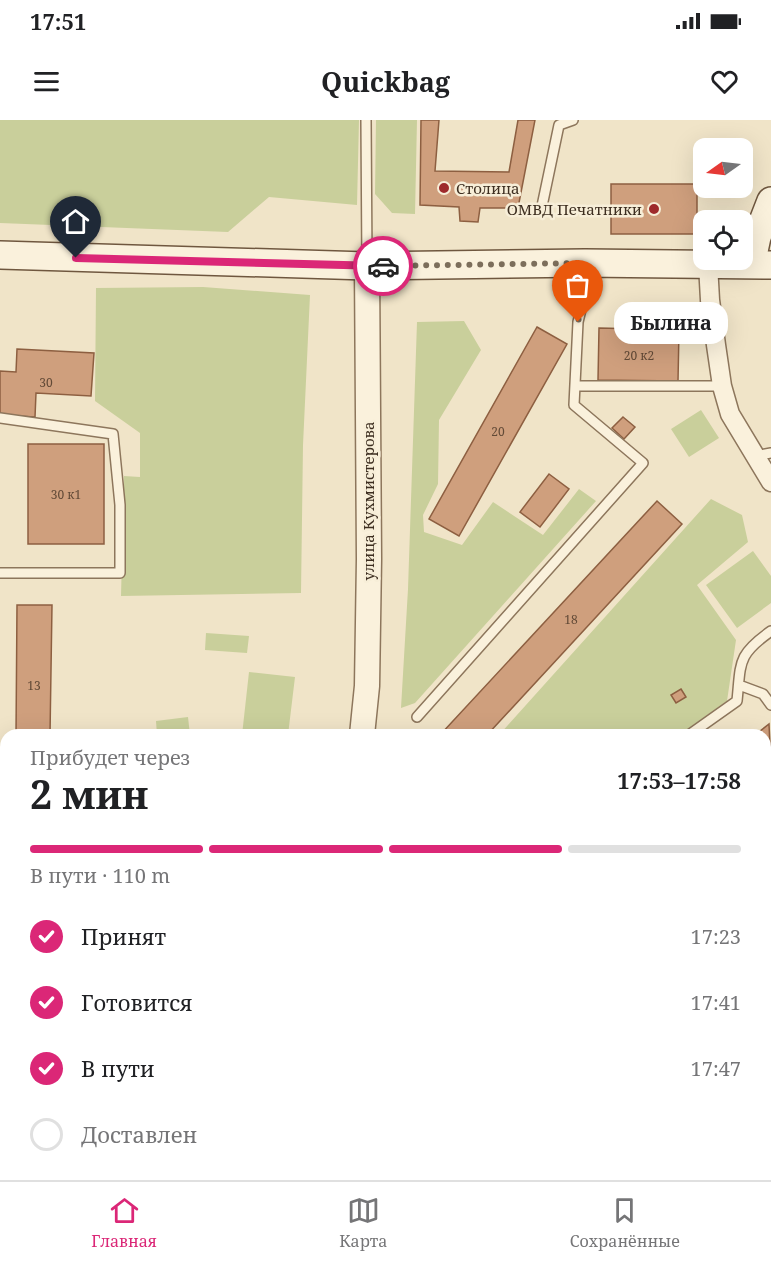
<!DOCTYPE html>
<html lang="ru">
<meta charset="utf-8">
<style>
body{margin:0;font-family:"Noto Serif",serif;background:#f6f6f6;color:#202124;height:100vh;display:flex;flex-direction:column;font-size:22px;white-space:nowrap}
*{box-sizing:border-box;margin:0}
p{font-size:20px;color:#757577}
.icon{flex:none;width:33px;height:33px;fill:none;stroke:currentColor;stroke-width:2;stroke-linecap:round;stroke-linejoin:round}
.map{position:relative;flex:1;overflow:hidden}
.panel{position:absolute;left:0px;top:609px;width:771px;height:452px;display:flex;flex-direction:column;background:#fff;border-radius:18px 18px 0 0;box-shadow:0 6px 24px #0002}
.panel>*{flex:none}
.needle{width:39px;rotate:256deg}
.tools{position:absolute;left:693px;top:18px;display:grid;gap:12px}
.tools a{display:grid;place-items:center;width:60px;height:60px;border-radius:12px;background:#fff;box-shadow:0 6px 24px #0002;font-size:30px}
.pin{position:absolute;display:grid;place-items:center;width:51px;height:51px;color:#fff;margin:-62px -26px;border-radius:50% 50% 50% 0;rotate:-45deg;box-shadow:0 0 6px #0007}
.pin .icon{rotate:45deg}
.courier{position:absolute;display:grid;place-items:center;width:60px;height:60px;margin:-30px;border:4px solid #db2777;border-radius:50%;background:#fff;color:#222;box-shadow:0 2px 8px #0007}
.bubble{position:absolute;height:42px;border-radius:18px;background:#fff;box-shadow:0 6px 24px #0002;font-size:20px;font-weight:700;line-height:42px;text-align:center}
.overview em{font-style:normal;font-weight:700}
.overview div{display:flex;flex-direction:column-reverse}
.overview{display:flex;align-items:center;justify-content:space-between;height:102px;padding:0 30px}
h1{font-size:39px;font-weight:700;line-height:45px}
.bar{display:grid;grid-template-columns:repeat(4,1fr);gap:9px 6px;align-content:center;height:72px;padding:0 30px}
.bar i{height:8px;border-radius:4px;background:#e0e0e0}
.bar .on{background:#db2777}
.bar p{grid-column:span 4}
ol{padding:0 30px;list-style:none}
li{display:flex;align-items:center;gap:18px;height:66px}
li p{margin-inline-start:auto}
li .icon{padding:6px;border-radius:50%;background:#db2777;color:#fff;stroke-width:4}
li:last-child{color:#757577}
li i{width:33px;height:33px;border:3px solid #e0e0e0;border-radius:50%}
.status{display:flex;justify-content:space-between;align-items:center;height:42px;padding:0 30px;background:#fff;direction:ltr}
.status svg{height:16px;fill:currentColor}
header{display:flex;justify-content:space-between;align-items:center;height:78px;padding:0 30px;background:#fff;font-size:27px;font-weight:700}
.dock{display:flex;justify-content:space-around;align-items:center;height:84px;border-top:2px solid #e0e0e0;background:#fff;font-size:16px;color:#757577}
.dock a{display:grid;justify-items:center;gap:3px}
.dock .on{color:#db2777}
.map>svg:first-child{display:block}
.green{fill:#c9cf9b}
.building{fill:#cf9f7d;stroke:#8d5f41;stroke-width:1.5}
.lines{fill:none;stroke-linecap:round;stroke-linejoin:round}
.service-casing{stroke:#8d765c;stroke-width:12}
.minor-casing{stroke:#8d765c;stroke-width:21}
.tertiary-casing{stroke:#8d765c;stroke-width:27}
.secondary-casing{stroke:#6f573f;stroke-width:30}
.service{stroke:#faf1dc;stroke-width:9}
.minor{stroke:#faf1dc;stroke-width:18}
.tertiary{stroke:#faf1dc;stroke-width:24}
.secondary{stroke:#faf1dc;stroke-width:27}
.done{stroke:#7c6e5b;stroke-width:6;stroke-dasharray:0 10.8}
.route{stroke:#db2777;stroke-width:8}
.poi-dot{fill:#9e2a2b;stroke:#f7eed8;stroke-width:2}
.labels{text-anchor:middle;dominant-baseline:central;stroke-width:5;stroke-linejoin:round;paint-order:stroke}
.number-label{font-size:12px;fill:#624a37}
.poi-label{font-size:15px;fill:#3d2e20;stroke:#f7eed8;text-anchor:start}
.street-label{font-size:15px;fill:#3d2e20;stroke:#f7eed8}
</style>
<div class="status"><b>17:51</b><svg viewBox="0 0 49 12"><path d="M0 12V9h3v3zM5 12V6h3v6zM10 12V3h3v9zM15 12V0h3v12zM26 1h20v11H26zM47 4h2v5h-2z"/></svg></div>
<header><svg class="icon" aria-label="menu" viewBox="0 0 24 24"><path d="M4 6h16M4 12h16M4 18h16"/></svg>Quickbag<svg class="icon" aria-label="heart" viewBox="0 0 24 24"><path d="M12 20l-8-8c-3-5 5-10 8-4 3-6 11-1 8 4z"/></svg></header>
<div class="map">
<svg width="771" height="1060" viewBox="0 0 771 1060">
<rect width="100%" height="100%" fill="#f0e4c8"/>
<path class="green" d="M0,0H359L357,85L269,77L228,112L0,103Z
M376,0H417L415,94L392,93L375,74Z
M203,167L310,175L303,325L301,473L121,476L124,356L140,357V313L95,281L96,168Z
M464,201L481,230L439,300L438,364L423,395L424,412L462,425L493,382L543,415L579,369L596,381L415,583L401,588L408,469L417,202Z
M701,290L719,318L689,337L671,309Z
M711,379L742,395L748,422L697,465L736,520L727,581L679,615H499Z
M753,431L771,456V483L737,508L706,465Z
M206,513L249,516L247,533L205,530Z
M249,552L295,557L288,615H242Z
M188,597L190,615H157L156,601Z
M771,669V835L765,840V673Z
M686,1054L742,1055L743,1060H665Z"/>
<path class="building" d="M421,0H439L435,51L509,52L518,0H535L518,88H480L478,102L460,101L459,87L420,85Z
M611,64H697V114H611Z
M537,207L567,224L459,416L429,399Z
M599,208L679,210L678,261L598,260Z
M17,229L94,233L91,276L36,273L35,297L0,295V251L16,252Z
M623,297L635,307L624,319L612,308Z
M28,324H104V424H28Z
M549,354L569,369L540,407L520,392Z
M657,381L682,404L487,615H440Z
M17,485H52L50,615H16Z
M681,569L686,577L676,583L671,575Z
M769,604L771,646L765,650V615H755Z
M771,918V956L765,958V920Z
M74,1054H116V1060H74Z
M170,1054H198V1060H170Z
M421,1054H519L505,1060H407Z"/>
<g class="lines">
<g class="service-casing">
<path id="service" d="M366,0L367,145
M542,86L559,5L573,0
M575,266H722
M0,298L113,314L120,385V453H0
M754,336L771,333
M739,565L763,574L771,585
M417,597L643,343L574,285L578,202L583,181L585,145
M689,615L737,581C741,542 737,535 771,511
M765,854L771,848
M0,977L6,979
M40,1054L41,1060
M129,1060V1054
M309,1060L323,1054"/>
</g>
<g class="minor-casing">
<path id="minor" d="M708,144L710,180L716,225L722,266L730,294L771,362"/>
</g>
<g class="tertiary-casing">
<path id="tertiary" d="M362,615L367,566L369,439L367,146
M266,1060V1054"/>
</g>
<g class="secondary-casing">
<path id="secondary" d="M0,135L367,146L585,143L771,145
M751,145L757,117L771,81"/>
</g>
<use href="#service" class="service"/>
<use href="#minor" class="minor"/>
<use href="#tertiary" class="tertiary"/>
<use href="#secondary" class="secondary"/>
</g>
<g class="lines">
<path class="done" d="M383,146L585,143L583,181L578,202"/>
<path class="route" d="M76,138L383,146"/>
</g>
<g class="poi-dot">
<circle cx="444" cy="68" r="6"/>
<circle cx="654" cy="89" r="6"/>
</g>
<g class="labels">
<g class="number-label">
<text x="639" y="235">20 к2</text>
<text x="46" y="262">30</text>
<text x="498" y="311">20</text>
<text x="66" y="374">30 к1</text>
<text x="571" y="499">18</text>
<text x="34" y="565">13</text>
</g>
<g class="poi-label">
<text x="456" y="68">Столица</text>
<text x="642" y="89" text-anchor="end">ОМВД Печатники</text>
</g>
<g class="street-label">
<text transform="translate(368 381) rotate(-90)">улица Кухмистерова</text>
</g>
</g>
</svg>
<div class="tools">
<a><svg class="needle" viewBox="-14 -14 28 28"><path d="M0-13l5 13h-10z" fill="#e53935"/><path d="M0 13l5-13h-10z" fill="#757577"/></svg></a>
<a><svg class="icon" aria-label="locate" viewBox="0 0 24 24"><circle cx="12" cy="12" r="6"/><path d="M12 2v4M12 18v4M2 12h4M18 12h4"/></svg></a>
</div>
<div class="pin" style="left:578px;top:202px;background:#ea580c"><svg class="icon" aria-label="bag" viewBox="0 0 24 24"><path d="M5 8h14l-1 12H6zM9 8a3 3 0 0 1 6 0"/></svg></div>
<div class="pin" style="left:76px;top:138px;background:#1f2937"><svg class="icon" aria-label="home" viewBox="0 0 24 24"><path d="M3 11l9-7 9 7M6 9v11h12V9"/></svg></div>
<div class="courier" style="left:383px;top:146px"><svg class="icon" aria-label="car" viewBox="0 0 24 24"><path d="M5 17H2v-5l4-1 3-4h7l3 4 3 1v5h-3M9 17h6M6 11h13"/><circle cx="7" cy="17" r="2"/><circle cx="17" cy="17" r="2"/></svg></div>
<div class="bubble" style="left:614px;top:182px;width:114px">Былина</div>
<section class="panel">
<div class="overview"><div><h1>2 мин</h1><p>Прибудет через</p></div><em>17:53–17:58</em></div>
<div class="bar"><i class="on"></i><i class="on"></i><i class="on"></i><i></i><p>В пути · 110 m</p></div>
<ol>
<li><svg class="icon" aria-label="check" viewBox="0 0 24 24"><path d="M5 12l5 5 9-10"/></svg>Принят<p>17:23</p></li>
<li><svg class="icon" aria-label="check" viewBox="0 0 24 24"><path d="M5 12l5 5 9-10"/></svg>Готовится<p>17:41</p></li>
<li><svg class="icon" aria-label="check" viewBox="0 0 24 24"><path d="M5 12l5 5 9-10"/></svg>В пути<p>17:47</p></li>
<li><i></i>Доставлен</li>
</ol>
</section>
</div>
<nav class="dock">
<a class="on"><svg class="icon" aria-label="home" viewBox="0 0 24 24"><path d="M3 11l9-7 9 7M6 9v11h12V9"/></svg>Главная</a>
<a><svg class="icon" aria-label="map" viewBox="0 0 24 24"><path d="M3 6l6-2 6 2 6-2v14l-6 2-6-2-6 2zM9 4v14M15 6v14"/></svg>Карта</a>
<a><svg class="icon" aria-label="saved" viewBox="0 0 24 24"><path d="M7 4h10v16l-5-4-5 4z"/></svg>Сохранённые</a>
</nav>
